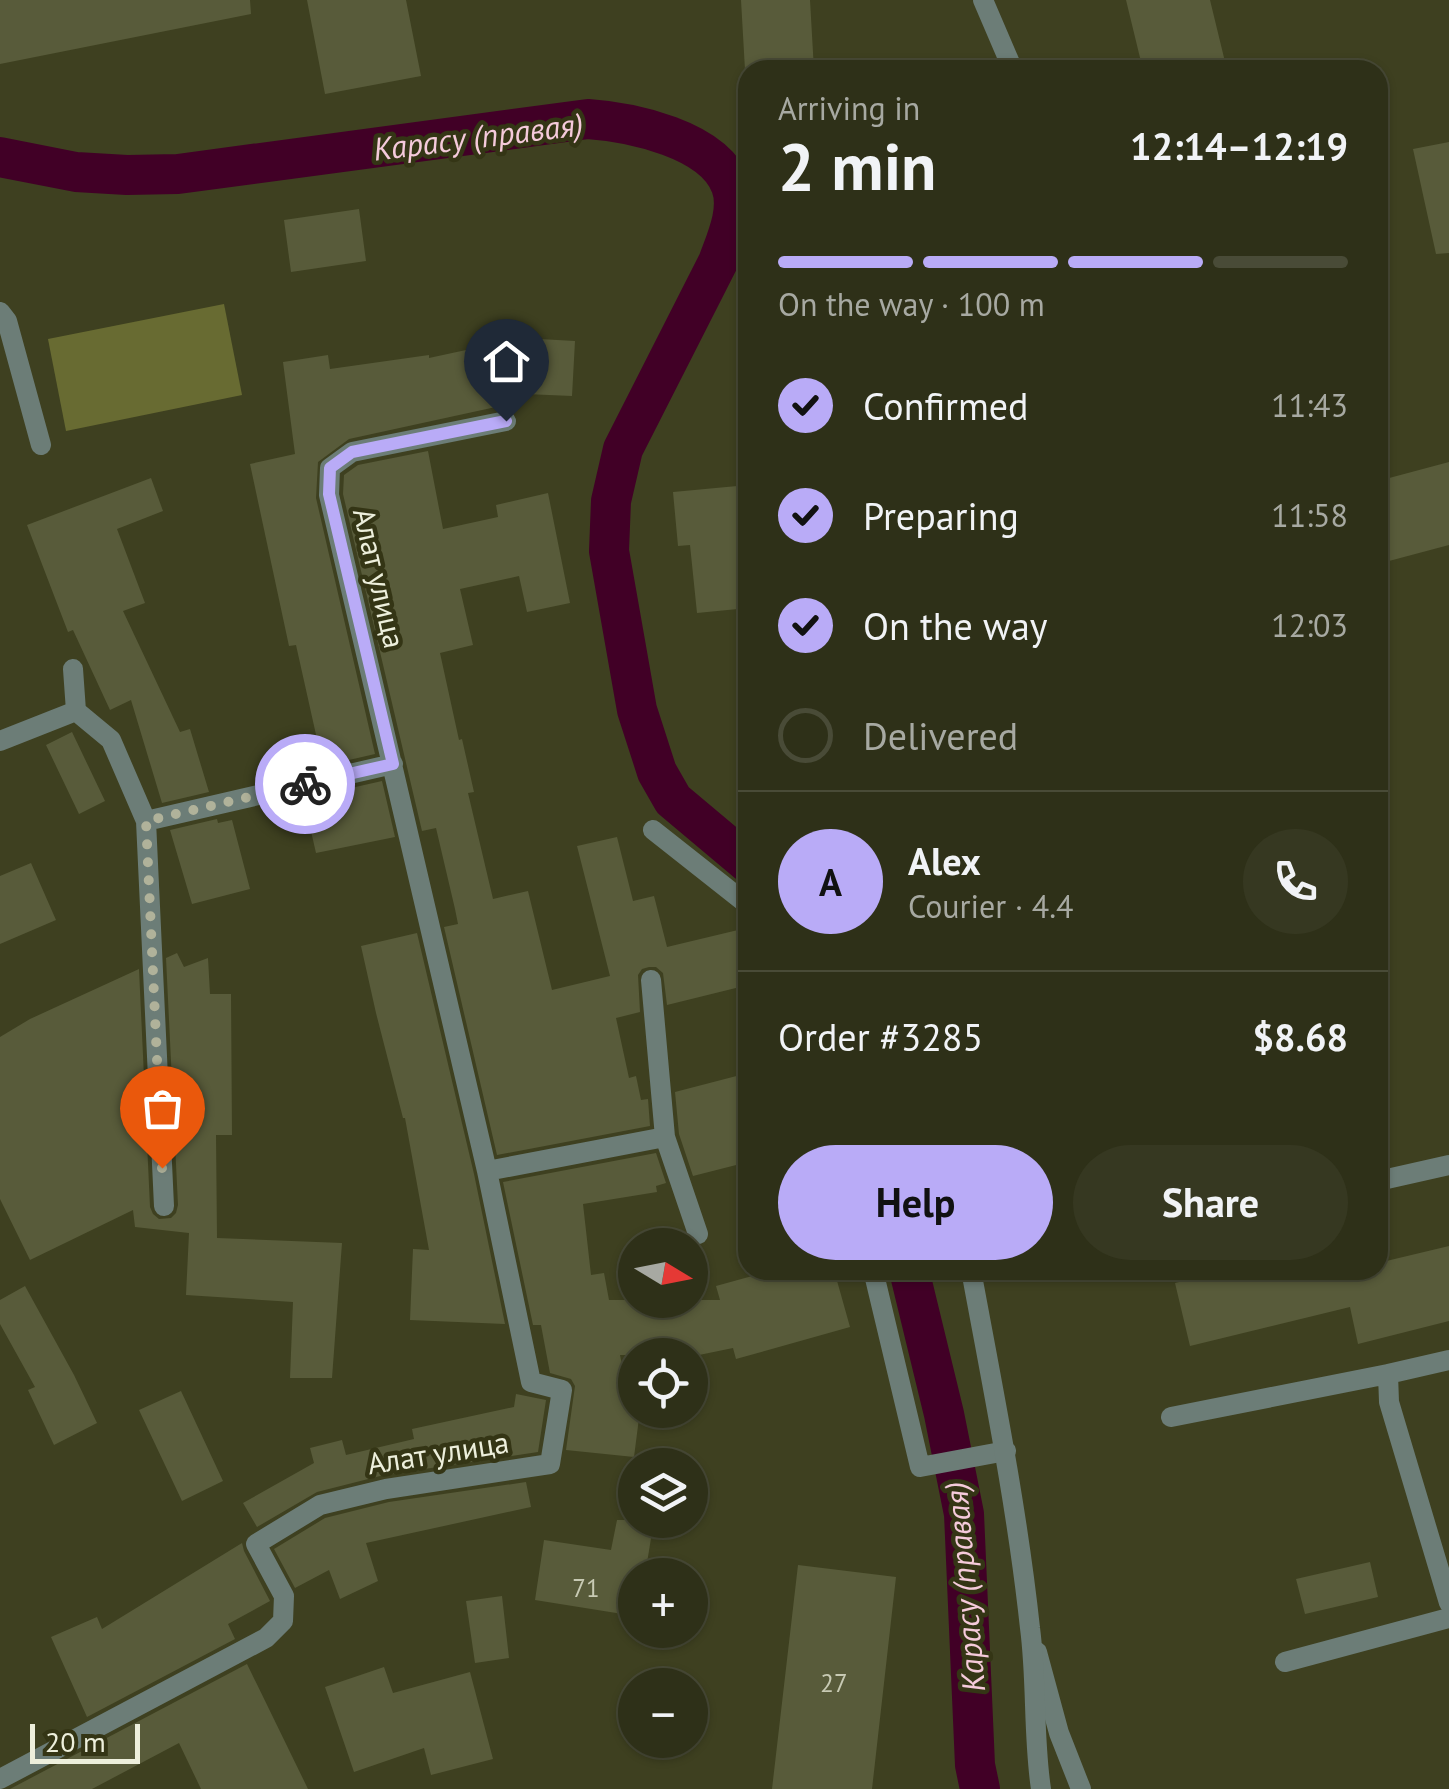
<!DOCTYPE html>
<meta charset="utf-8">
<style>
body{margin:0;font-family:"PT Sans",sans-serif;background:#363821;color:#f1f3f6;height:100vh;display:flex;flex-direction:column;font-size:38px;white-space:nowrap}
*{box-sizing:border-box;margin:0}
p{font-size:32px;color:#a7a9a2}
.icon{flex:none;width:55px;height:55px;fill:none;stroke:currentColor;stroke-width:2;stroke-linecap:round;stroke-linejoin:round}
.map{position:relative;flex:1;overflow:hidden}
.side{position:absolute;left:738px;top:60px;width:650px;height:1220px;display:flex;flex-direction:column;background:#2e3018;border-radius:30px;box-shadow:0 2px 8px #0004,0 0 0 2px #494b37}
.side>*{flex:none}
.needle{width:65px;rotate:100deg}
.buttons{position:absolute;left:618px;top:1228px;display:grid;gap:20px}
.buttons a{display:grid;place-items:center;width:90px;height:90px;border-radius:50%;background:#2e3018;box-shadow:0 2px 8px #0004,0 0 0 2px #494b37;font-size:50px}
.scale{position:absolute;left:30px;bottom:25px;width:110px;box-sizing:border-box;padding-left:10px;border:5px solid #edefdc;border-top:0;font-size:28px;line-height:35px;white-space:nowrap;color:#edefdc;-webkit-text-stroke:8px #343515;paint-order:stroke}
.pin{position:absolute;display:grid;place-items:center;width:85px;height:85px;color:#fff;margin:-102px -42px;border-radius:50% 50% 50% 0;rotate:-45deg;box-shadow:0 0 10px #0007}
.pin .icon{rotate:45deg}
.courier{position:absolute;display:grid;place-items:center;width:100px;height:100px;margin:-50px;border:8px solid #b9abf7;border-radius:50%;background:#fff;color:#222;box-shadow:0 2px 12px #0007}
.headline em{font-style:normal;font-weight:800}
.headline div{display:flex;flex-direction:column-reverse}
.headline{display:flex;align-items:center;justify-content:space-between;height:170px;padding:0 40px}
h1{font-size:65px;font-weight:800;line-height:75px}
.bar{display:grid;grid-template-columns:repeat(4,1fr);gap:15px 10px;align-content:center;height:120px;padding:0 40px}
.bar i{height:12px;border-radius:8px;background:#494b37}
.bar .on{background:#b9abf7}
.bar p{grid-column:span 4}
.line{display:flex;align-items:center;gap:25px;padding:0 40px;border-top:2px solid #494b37}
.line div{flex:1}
.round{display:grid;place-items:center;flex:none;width:105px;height:105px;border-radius:52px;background:#363821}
ol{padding:0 40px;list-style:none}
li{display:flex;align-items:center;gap:30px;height:110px}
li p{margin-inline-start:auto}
li .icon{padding:10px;border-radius:50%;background:#b9abf7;color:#111;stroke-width:4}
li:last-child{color:#a7a9a2}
li i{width:55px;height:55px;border:5px solid #494b37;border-radius:50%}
.primary-button{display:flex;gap:20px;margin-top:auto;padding:20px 40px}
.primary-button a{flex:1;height:115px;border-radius:60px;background:#b9abf7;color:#111;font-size:40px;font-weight:800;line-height:115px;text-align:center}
.primary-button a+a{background:#363821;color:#f1f3f6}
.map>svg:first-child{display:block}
.green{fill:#686b32}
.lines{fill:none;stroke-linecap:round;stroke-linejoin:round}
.canal{stroke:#410026;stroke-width:40}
.building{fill:#585b3a}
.service{stroke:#6c7d77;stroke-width:20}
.minor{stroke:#6c7d77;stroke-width:20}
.done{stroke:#b0b29a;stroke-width:10;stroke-dasharray:0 18}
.route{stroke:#b9abf7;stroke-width:12}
.labels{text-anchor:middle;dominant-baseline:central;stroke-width:9;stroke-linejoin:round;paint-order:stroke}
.number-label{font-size:25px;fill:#c8cab4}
.street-label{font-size:30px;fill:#edefdc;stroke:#343515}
.water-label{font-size:32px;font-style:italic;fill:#f5cadb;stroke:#343515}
</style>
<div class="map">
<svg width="1449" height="1789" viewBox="0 0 1449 1789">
<rect width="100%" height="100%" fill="#3e4020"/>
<path class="green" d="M224,304L242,395L66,431L48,339Z"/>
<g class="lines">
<path class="canal" d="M0,157L76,172L127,175L178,174L588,119C631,122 714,139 731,186C740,210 726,240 718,262L623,449L611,501L609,551L637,710L657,772L673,800L748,863
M909,1270L944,1414L964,1514L975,1765L980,1789"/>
</g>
<path class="building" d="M0,0H250L251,14L0,64Z
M307,0H406L421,76L325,94Z
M741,0H810L814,70H745Z
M1126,0H1210L1227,70H1143Z
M1449,142V253L1436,254L1413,149Z
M359,209L366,261L291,272L284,220Z
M522,338L575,341L572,396L502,393L505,405L349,439L318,462L316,498L375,754L323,766L296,645L289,646L250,464L295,454L283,362L328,355L330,369L429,355V358Z
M428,451L443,529L498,517L496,505L548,493L570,603L527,612L519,576L460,589L473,645L440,653L459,740L462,739L474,792L468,793L493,899L528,891L552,990L610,976L577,846L617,837L633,901L654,896L667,947L738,930L748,966V985L667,1005L663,973L656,967H649L642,969L638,975L640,1012L616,1018L629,1078L636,1076L641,1100L648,1099L650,1126L497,1155L444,927L458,924L455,909L436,828L422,831L343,494L344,475L358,465Z
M1449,462V545L1389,561L1378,517V481Z
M151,478L163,511L117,529L145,603L123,611L180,732L190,729L209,792L162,803L131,700L110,710L73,630L68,632L27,525Z
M748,485V608L697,613L690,545L678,546L673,492Z
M72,732L105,801L79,814L46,745Z
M382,781L395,837L316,853L305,805L330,800L329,793Z
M217,819L218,823L232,820L250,889L192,904L170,830Z
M31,863L56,920L0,944V876Z
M417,933L474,1174L505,1324L410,1320L413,1249L429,1250L405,1118H403L376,1013L361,946Z
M177,953L184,967L208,958L210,994H231L232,1135H216L217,1238L342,1243L332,1378H290L293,1302L186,1295L189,1233L135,1227L133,1210L30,1260L0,1199V1037L30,1019L139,969L150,1207L153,1214L159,1219L171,1218L176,1213L178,1205L166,958Z
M748,1073V1162L693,1176L679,1134L675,1092Z
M656,1153L666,1183L656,1186L657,1192L583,1204L591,1275L604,1273L609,1300H720L716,1286L774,1270H834L850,1327L736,1359L733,1348L699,1355H620L633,1417L639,1418L634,1457L566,1450L575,1386L571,1379L550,1373L541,1325H533L503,1182Z
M1449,1246V1321L1358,1344L1350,1307L1190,1346L1175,1283L1228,1270H1378V1263Z
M25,1286L74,1375L97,1423L54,1445L28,1390L35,1387L0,1324V1300Z
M181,1391L223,1481L182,1501L139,1410Z
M516,1394L546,1400L538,1452L384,1475L317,1492L257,1527L243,1503L314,1463L310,1448L342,1440L346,1455L414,1439L412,1429L514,1407Z
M526,1482L531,1507L366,1543L378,1581L340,1599L329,1570L295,1588L274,1549L325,1518L389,1502Z
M617,1520H654L645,1575H635V1616L535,1600L544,1540L611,1550Z
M242,1543L244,1551L270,1601L228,1624L235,1639L87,1717L51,1637L97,1617L102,1629Z
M1370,1562L1378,1597L1305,1614L1296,1579Z
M798,1565L896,1577L872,1789H772Z
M502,1596L509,1658L475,1663L466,1601Z
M247,1664L308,1789H201L179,1743L92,1789H10Z
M384,1667L393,1693L470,1672L493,1759L431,1775L424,1748L354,1772L325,1687Z"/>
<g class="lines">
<path class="service" d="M0,312L7,321L41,445
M653,830L748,905
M1378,1181L1449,1165
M873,1270L920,1467L1006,1451
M1449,1360L1388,1374L1389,1402L1449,1603
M1171,1417L1388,1374
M1037,1652L1059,1733L1081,1789
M1285,1662L1449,1618"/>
<path class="minor" d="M983,0L1013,70
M73,669L76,711
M0,741L76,711L111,740L146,821L164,1206
M146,821L393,764
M651,980L665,1137L698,1234
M487,1171L665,1137
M971,1270C993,1389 1017,1507 1030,1628C1037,1681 1033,1736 1041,1789
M0,1779L266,1638L283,1621L284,1596L256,1544L320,1505L386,1489L550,1464L562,1390L531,1382L487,1171L329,495L330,468L352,452L506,421"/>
</g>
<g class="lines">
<path class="done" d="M162,1168L146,821L305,784"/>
<path class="route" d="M305,784L393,764L329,494L330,468L352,452L506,421"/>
</g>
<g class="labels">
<g class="number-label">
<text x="586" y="1588">71</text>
<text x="834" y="1683">27</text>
</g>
<g class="street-label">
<text transform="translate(380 578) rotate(77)">Алат улица</text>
<text transform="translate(438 1452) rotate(-9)">Алат улица</text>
</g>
<g class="water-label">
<text transform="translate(478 136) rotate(-7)">Карасу (правая)</text>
<text transform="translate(964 1587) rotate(-95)">Карасу (правая)</text>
</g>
</g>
</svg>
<div class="buttons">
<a><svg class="needle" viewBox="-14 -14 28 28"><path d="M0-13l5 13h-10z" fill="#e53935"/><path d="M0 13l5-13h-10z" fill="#a7a9a2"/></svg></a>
<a><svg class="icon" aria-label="locate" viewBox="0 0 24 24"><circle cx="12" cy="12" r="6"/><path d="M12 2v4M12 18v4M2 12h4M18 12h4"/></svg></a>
<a><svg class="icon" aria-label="layers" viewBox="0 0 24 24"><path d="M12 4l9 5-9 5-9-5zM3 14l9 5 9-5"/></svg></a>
<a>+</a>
<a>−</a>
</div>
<div class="scale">20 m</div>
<div class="pin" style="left:162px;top:1168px;background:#ea580c"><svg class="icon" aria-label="bag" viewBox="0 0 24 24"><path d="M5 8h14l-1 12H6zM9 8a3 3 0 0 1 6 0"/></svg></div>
<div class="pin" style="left:506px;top:421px;background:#1f2937"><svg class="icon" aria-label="home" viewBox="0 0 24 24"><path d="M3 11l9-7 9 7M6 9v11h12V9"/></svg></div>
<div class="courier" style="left:305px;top:784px"><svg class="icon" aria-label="bike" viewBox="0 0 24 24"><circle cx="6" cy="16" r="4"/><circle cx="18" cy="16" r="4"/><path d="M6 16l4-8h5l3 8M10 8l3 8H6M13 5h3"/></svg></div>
<section class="side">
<div class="headline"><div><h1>2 min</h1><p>Arriving in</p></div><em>12:14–12:19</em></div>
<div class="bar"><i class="on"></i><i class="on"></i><i class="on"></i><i></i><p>On the way · 100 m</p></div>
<ol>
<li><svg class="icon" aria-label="check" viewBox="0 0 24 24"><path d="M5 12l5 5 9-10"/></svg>Confirmed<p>11:43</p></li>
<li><svg class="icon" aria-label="check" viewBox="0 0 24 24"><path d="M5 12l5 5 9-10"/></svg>Preparing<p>11:58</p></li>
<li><svg class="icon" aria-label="check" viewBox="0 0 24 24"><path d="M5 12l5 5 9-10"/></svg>On the way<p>12:03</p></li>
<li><i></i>Delivered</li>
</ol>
<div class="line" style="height:180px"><b class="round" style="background:#b9abf7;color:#111">A</b><div><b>Alex</b><p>Courier · 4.4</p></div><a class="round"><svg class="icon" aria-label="phone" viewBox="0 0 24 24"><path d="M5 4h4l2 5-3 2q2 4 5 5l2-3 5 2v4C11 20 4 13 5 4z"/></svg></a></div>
<div class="line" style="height:130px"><div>Order #3285</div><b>$8.68</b></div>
<div class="primary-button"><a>Help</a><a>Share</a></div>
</section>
</div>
